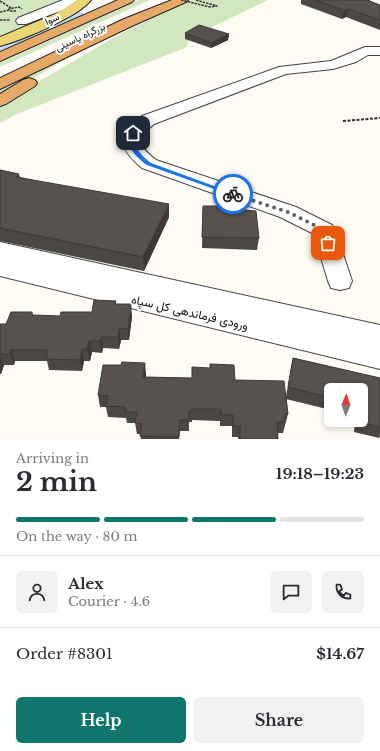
<!DOCTYPE html>
<meta charset="utf-8">
<style>
body{margin:0;font-family:"Libre Baskerville",Vazirmatn,serif;background:#f2f2f3;color:#2b2b33;height:100vh;display:flex;flex-direction:column;font-size:15px;white-space:nowrap}
*{box-sizing:border-box;margin:0}
p{font-size:13px;color:#7c7c81}
.icon{flex:none;width:22px;height:22px;fill:none;stroke:currentColor;stroke-width:2;stroke-linecap:round;stroke-linejoin:round}
.map{position:relative;height:439px;overflow:hidden}
.side{display:flex;flex-direction:column;background:#fff;flex:1}
.side>*{flex:none}
.needle{width:26px;rotate:2deg}
.fabs{position:absolute;left:324px;top:383px;display:grid;gap:8px}
.fabs a{display:grid;place-items:center;width:44px;height:44px;border-radius:6px;background:#fff;box-shadow:0 2px 6px #0003;font-size:20px}
.pin{position:absolute;display:grid;place-items:center;width:34px;height:34px;color:#fff;margin:-17px;border-radius:8px;box-shadow:0 2px 6px #0006}
.courier{position:absolute;display:grid;place-items:center;width:40px;height:40px;margin:-20px;border:3px solid #1a73e8;border-radius:50%;background:#fff;color:#222;box-shadow:0 1px 5px #0007}
.headline em{font-style:normal;font-weight:800}
.headline div{display:flex;flex-direction:column-reverse}
.headline{display:flex;align-items:center;justify-content:space-between;height:68px;padding:0 16px}
h1{font-size:26px;font-weight:800;line-height:30px}
.bar{display:grid;grid-template-columns:repeat(4,1fr);gap:6px 4px;align-content:center;height:48px;padding:0 16px}
.bar i{height:5px;border-radius:3px;background:#e1e1e2}
.bar .on{background:#0f766e}
.bar p{grid-column:span 4}
.line{display:flex;align-items:center;gap:10px;padding:0 16px;border-top:1px solid #e1e1e2}
.line div{flex:1}
.round{display:grid;place-items:center;flex:none;width:42px;height:42px;border-radius:6px;background:#f2f2f3}
.cta{display:flex;gap:8px;margin-top:auto;padding:8px 16px}
.cta a{flex:1;height:46px;border-radius:6px;background:#0f766e;color:#fff;font-size:16px;font-weight:800;line-height:46px;text-align:center}
.cta a+a{background:#f2f2f3;color:#2b2b33}
.map>svg:first-child{display:block}
.green{fill:#d2e6bf}
.lines{fill:none;stroke-linecap:round;stroke-linejoin:round}
.river{fill:#bcdbf1;fill-rule:evenodd}
.minor-casing{stroke:#434343;stroke-width:2}
.major-casing{stroke:#212121;stroke-width:2}
.highway-casing{stroke:#212121;stroke-width:2}
.path-far1{stroke:#323232;stroke-width:1.5;stroke-dasharray:2.5 1;stroke-linecap:butt}
.path{stroke:#323232;stroke-width:2;stroke-dasharray:3 1.5;stroke-linecap:butt}
.minor{fill:#fff;fill-rule:evenodd}
.major{fill:#ecd575;fill-rule:evenodd}
.highway{fill:#e7a968;fill-rule:evenodd}
.path-bridge{stroke:#323232;stroke-width:1.5;stroke-dasharray:2.5 1;stroke-linecap:butt}
.wall{fill:#4b4742}
.shaded-wall{fill:#3d3936}
.building{fill:#57524d;stroke:#3d3936}
.route{fill:#1a73e8}
.done{stroke:#636360;stroke-width:4;stroke-dasharray:0 7.2}
.labels{text-anchor:middle;dominant-baseline:central;stroke-width:4;stroke-linejoin:round;paint-order:stroke}
.far-street-label{font-size:10px;fill:#101010;stroke:#fff}
.street-label{font-size:12px;fill:#101010;stroke:#fff}
</style>
<div class="map">
<svg width="380" height="439" viewBox="0 0 380 439">
<rect width="100%" height="100%" fill="#fefcf4"/>
<path class="green" d="M0,0H82L79,4L0,39Z
M139,0H150L0,67V63Z
M268,0L212,27L204,33L188,41L187,47L17,114L0,123V104L122,33L189,0Z
M93,43L0,98V88Z"/>
<g class="lines">
<path class="river" d="M77,11L83,13L85,16L83,19L0,54V43Z"/>
<g class="minor-casing">
<path id="minor" d="M63,0H78L63,10L26,24H18L16,21L18,18Z
M369,0H380V6L371,2Z
M365,47H380V55H368L356,62L333,69L286,74L154,124C136,139 138,146 156,160L296,207L332,225L335,230L352,281L349,288L340,290L331,288L328,281L314,234L280,217L142,168C118,148 117,136 142,116L279,67L331,61Z
M0,242L380,325V369L0,276V258L11,261L0,258Z"/>
</g>
<g class="major-casing">
<path id="major" d="M78,0H91C80,16 20,41 0,46V37L55,14Z"/>
</g>
<g class="highway-casing">
<path id="highway" d="M118,0H134L132,2L0,61V52Z
M172,0H188L186,2L134,25L0,89V78L124,19Z
M29,78L35,80L37,83L35,86L6,104L0,106V94L23,80Z"/>
</g>
<path class="path-far1" d="M196,0L217,6L210,7
M0,1L11,8
M16,11H10L9,9L19,7L22,9
M0,12L9,10
M0,20H10"/>
<path class="path" d="M343,121L380,118"/>
<use href="#minor" class="minor"/>
<use href="#major" class="major"/>
<use href="#highway" class="highway"/>
<path class="path-bridge" d="M181,0L210,7"/>
</g>
<path class="wall" d="M301,0H370V1L380,5V30L346,17L342,19L301,4Z
M185,33L229,34L228,40L211,48L185,39Z
M0,170L19,174L20,177L169,217L144,271L0,241Z
M203,206L245,210L259,238L257,250L202,248Z
M116,301V304L132,316L129,340H121L119,349L103,348L102,353L92,352L90,361H84L82,371L49,370L47,361H15L14,365H4L1,374H0V324H6L32,312L33,315L60,316L92,312Z
M293,358L380,378V436L379,438L354,432L355,420H361V390H331V410L286,399L288,414L283,433H278V439H238V437H232V426H220V421L192,420V422H189V431H180L179,439H141L140,434H137L135,423H127L126,418L108,417L106,407H100L98,395L146,374V377L235,380L286,396Z"/>
<path class="shaded-wall" d="M348,9L346,17L342,19L344,10Z
M229,34L228,40L211,48V43Z
M169,204V217L144,271L143,257Z
M131,304L132,316L129,340L128,329Z
M119,328L121,340L119,349L118,337Z
M101,337L103,348L102,353L100,341Z
M89,341L92,352L90,361L87,349Z
M82,349L84,361L82,371L80,360Z
M11,350L15,361L14,365L10,354Z
M0,356L4,365L1,374L0,372Z
M145,363L146,374L145,388L143,377Z"/>
<path class="building" d="M315,0H367L380,5V20L348,9L344,10Z
M199,25L229,34L211,43L185,33Z
M0,170L19,174L16,177L169,204L143,257L0,228Z
M203,206H245V210L256,211L259,238L202,237Z
M94,300L116,301L115,304H131L128,329L119,328L118,337H101L100,341H89L87,349H82L80,360L46,359L48,350H11L10,354H0V324H6L11,312H32V315L60,316L61,312H92Z
M293,358L380,378V427L358,421V420H361V390H331V398L288,387Z
M122,362L145,363L143,377L192,378V367L210,368V364L234,365L235,380L284,381L288,414H285V422H277L278,439H240V426H233V415H221V409H192V411H189L188,420H179V437L140,436L142,424L135,423L137,412H125L126,407L106,406L108,396L98,395L103,365H121Z"/>
<path class="route" d="M133,131L136,133C131,146 142,156 151,163L236,194L231,195L147,165C137,158 124,146 131,132Z"/>
<g class="lines">
<path class="done" d="M233,194L288,212L324,230L328,243"/>
</g>
<g class="labels">
<g class="far-street-label">
<text transform="translate(52 19) rotate(-26)">سوا</text>
<text transform="translate(80 37) rotate(-25)">بزرگراه یاسینی</text>
</g>
<g class="street-label">
<text transform="translate(190 312) rotate(13)">ورودی فرماندهی کل سپاه</text>
</g>
</g>
</svg>
<div class="fabs">
<a><svg class="needle" viewBox="-14 -14 28 28"><path d="M0-13l5 13h-10z" fill="#e53935"/><path d="M0 13l5-13h-10z" fill="#7c7c81"/></svg></a>
</div>
<div class="pin" style="left:328px;top:243px;background:#ea580c"><svg class="icon" aria-label="bag" viewBox="0 0 24 24"><path d="M5 8h14l-1 12H6zM9 8a3 3 0 0 1 6 0"/></svg></div>
<div class="pin" style="left:133px;top:133px;background:#1f2937"><svg class="icon" aria-label="home" viewBox="0 0 24 24"><path d="M3 11l9-7 9 7M6 9v11h12V9"/></svg></div>
<div class="courier" style="left:233px;top:194px"><svg class="icon" aria-label="bike" viewBox="0 0 24 24"><circle cx="6" cy="16" r="4"/><circle cx="18" cy="16" r="4"/><path d="M6 16l4-8h5l3 8M10 8l3 8H6M13 5h3"/></svg></div>
</div>
<section class="side">
<div class="headline"><div><h1>2 min</h1><p>Arriving in</p></div><em>19:18–19:23</em></div>
<div class="bar"><i class="on"></i><i class="on"></i><i class="on"></i><i></i><p>On the way · 80 m</p></div>
<div class="line" style="height:72px"><a class="round"><svg class="icon" aria-label="person" viewBox="0 0 24 24"><circle cx="12" cy="8" r="4"/><path d="M4 21q1-7 8-7t8 7"/></svg></a><div><b>Alex</b><p>Courier · 4.6</p></div><a class="round"><svg class="icon" aria-label="chat" viewBox="0 0 24 24"><path d="M4 5h16v11H9l-5 4z"/></svg></a><a class="round"><svg class="icon" aria-label="phone" viewBox="0 0 24 24"><path d="M5 4h4l2 5-3 2q2 4 5 5l2-3 5 2v4C11 20 4 13 5 4z"/></svg></a></div>
<div class="line" style="height:52px"><div>Order #8301</div><b>$14.67</b></div>
<div class="cta"><a>Help</a><a>Share</a></div>
</section>
